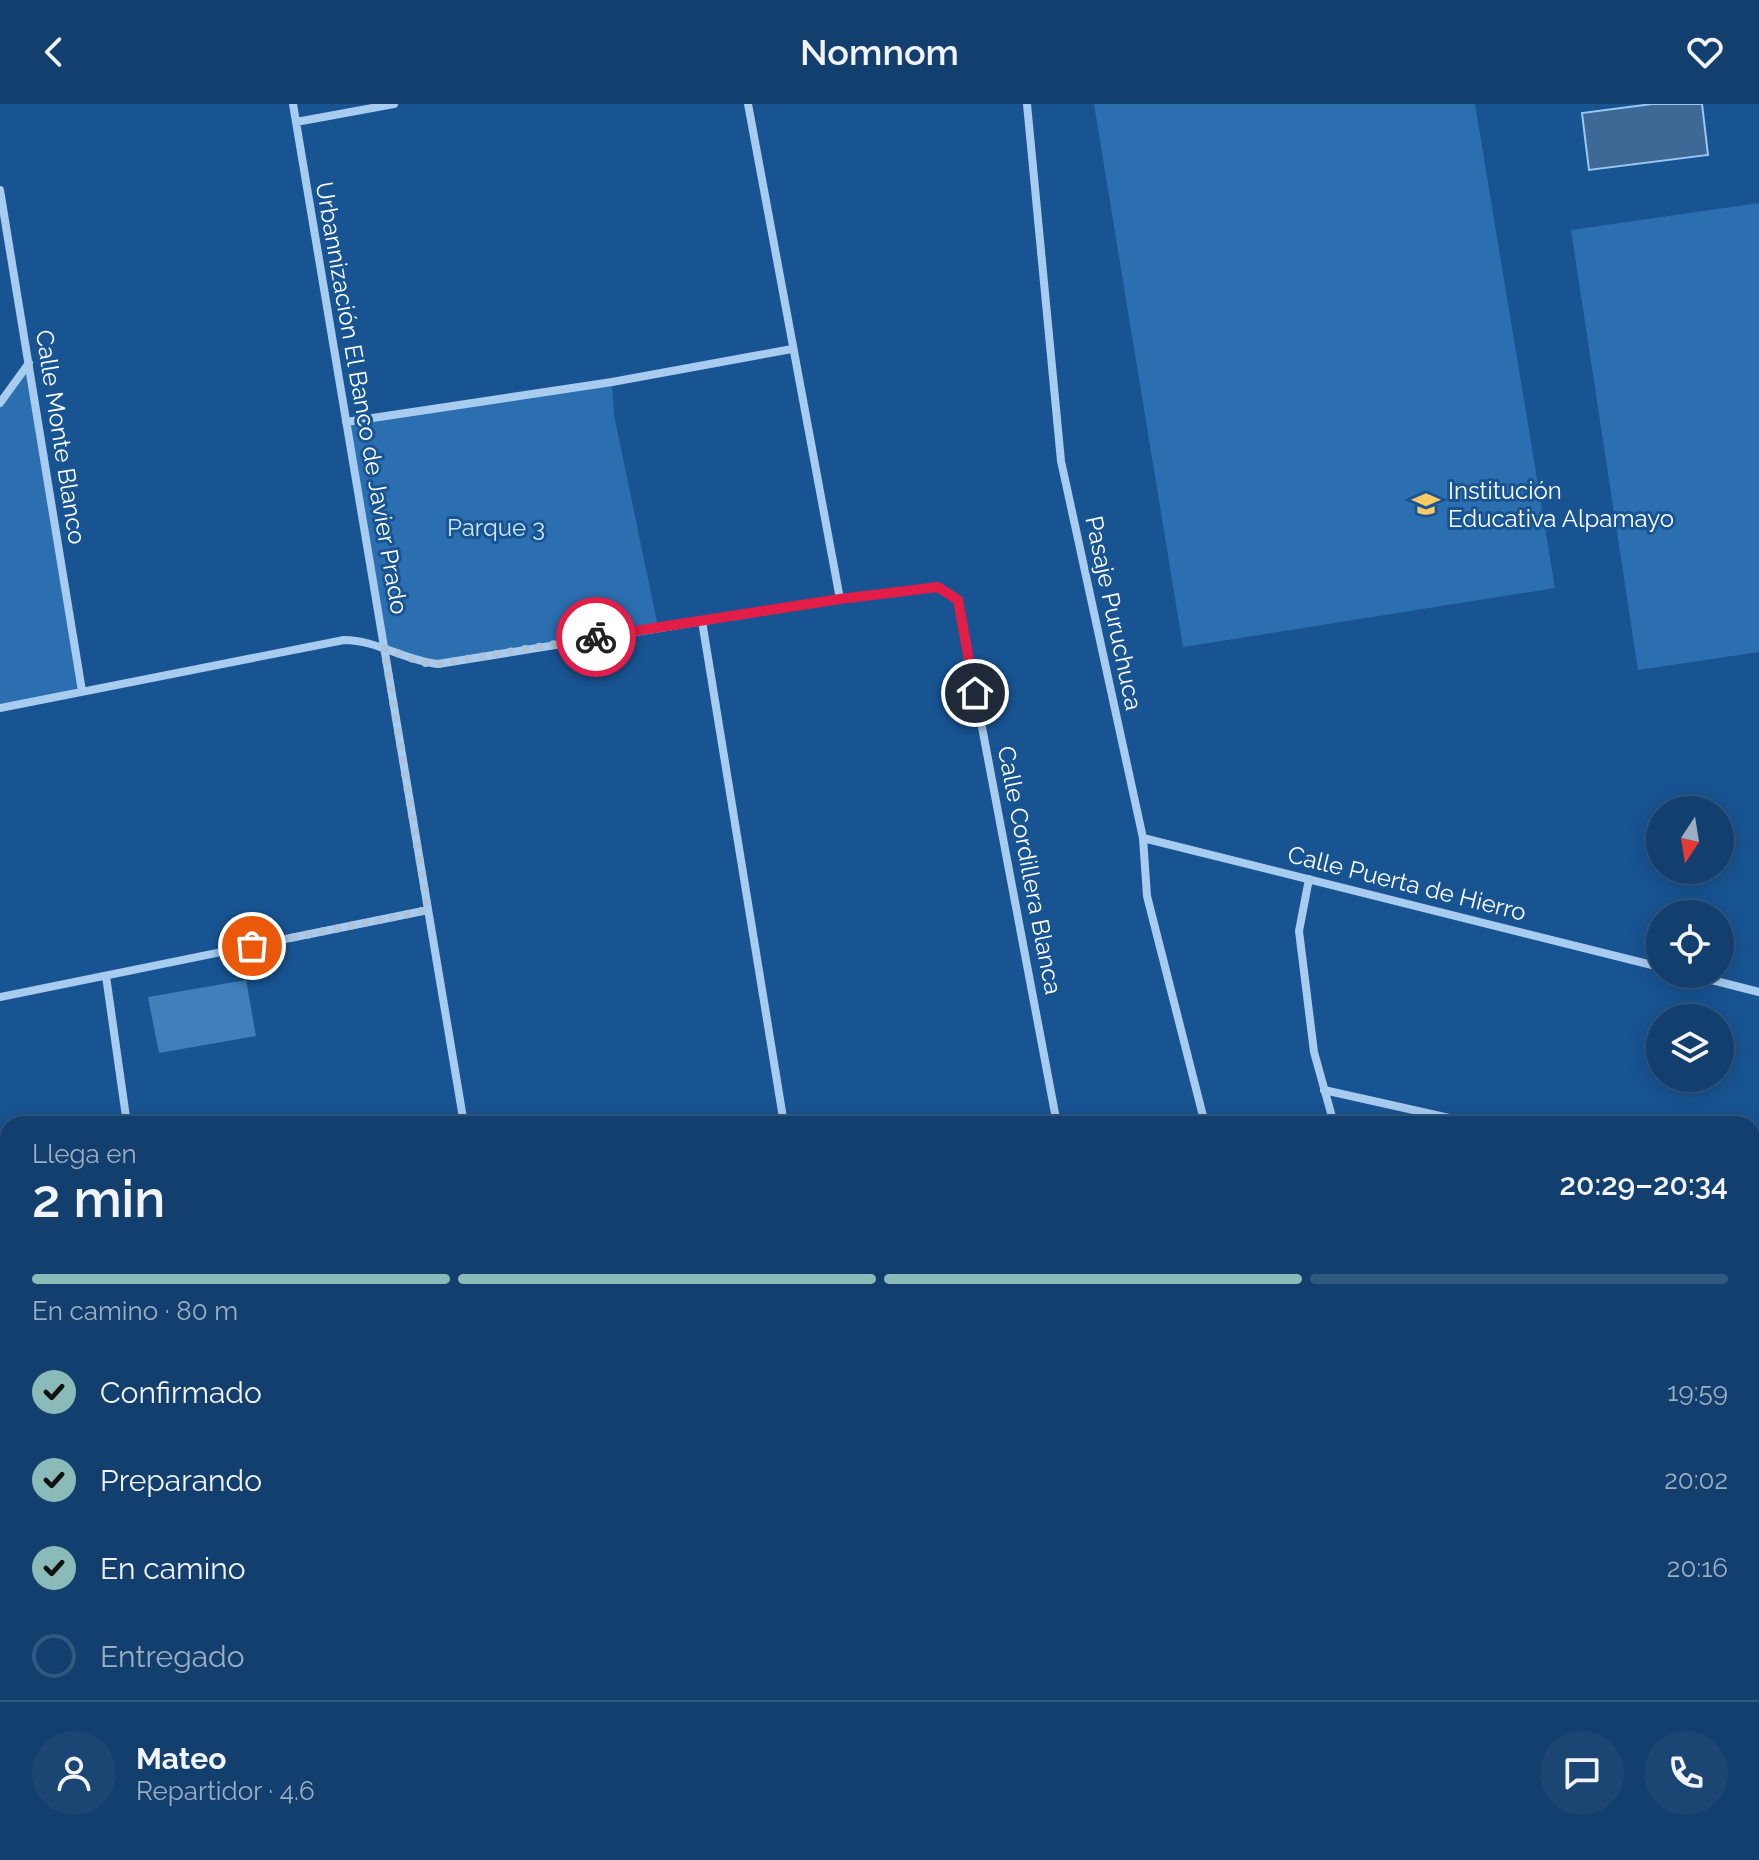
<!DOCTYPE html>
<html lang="es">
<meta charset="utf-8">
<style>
body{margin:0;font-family:Raleway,sans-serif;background:#1b4673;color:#f1f3f6;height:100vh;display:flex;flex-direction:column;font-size:30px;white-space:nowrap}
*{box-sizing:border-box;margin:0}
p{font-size:26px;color:#9cafc2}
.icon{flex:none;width:44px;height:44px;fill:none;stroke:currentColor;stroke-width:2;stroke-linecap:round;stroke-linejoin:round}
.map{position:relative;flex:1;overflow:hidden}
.details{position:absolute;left:0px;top:1012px;width:1760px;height:744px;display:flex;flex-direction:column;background:#123f6e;border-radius:24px 24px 0 0;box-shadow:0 4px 20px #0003,0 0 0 2px #315881}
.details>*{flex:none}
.needle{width:52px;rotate:192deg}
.buttons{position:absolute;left:1646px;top:692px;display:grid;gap:16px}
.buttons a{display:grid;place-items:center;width:88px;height:88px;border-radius:50%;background:#123f6e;box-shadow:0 4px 20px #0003,0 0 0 2px #315881;font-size:40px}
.pin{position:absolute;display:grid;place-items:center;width:68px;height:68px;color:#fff;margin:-34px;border:4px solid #fff;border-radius:50%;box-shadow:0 2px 8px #0007}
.courier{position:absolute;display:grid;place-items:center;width:80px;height:80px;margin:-40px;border:6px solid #e11d48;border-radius:50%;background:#fff;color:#222;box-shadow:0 2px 10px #0007}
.overview em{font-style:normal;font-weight:600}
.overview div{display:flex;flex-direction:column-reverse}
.overview{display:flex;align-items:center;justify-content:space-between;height:136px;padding:0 32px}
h1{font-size:52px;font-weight:600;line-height:60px}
.bar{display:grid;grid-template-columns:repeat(4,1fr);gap:12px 8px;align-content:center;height:96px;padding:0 32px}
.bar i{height:10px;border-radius:6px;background:#315881}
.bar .selected{background:#8bbbb9}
.bar p{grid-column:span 4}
.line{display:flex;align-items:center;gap:20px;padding:0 32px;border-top:2px solid #315881}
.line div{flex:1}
.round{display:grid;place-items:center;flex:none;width:84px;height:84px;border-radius:42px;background:#1b4673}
ol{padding:0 32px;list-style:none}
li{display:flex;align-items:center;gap:24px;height:88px}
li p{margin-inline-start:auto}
li .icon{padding:8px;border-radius:50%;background:#8bbbb9;color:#111;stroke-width:4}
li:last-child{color:#9cafc2}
li i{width:44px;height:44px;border:4px solid #315881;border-radius:50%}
header{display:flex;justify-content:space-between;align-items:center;height:104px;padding:0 32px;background:#123f6e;font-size:36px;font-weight:600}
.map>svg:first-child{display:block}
.green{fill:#2b6fb1}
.water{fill:#3e6996;stroke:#9ac8f2;stroke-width:2}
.building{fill:#417eba}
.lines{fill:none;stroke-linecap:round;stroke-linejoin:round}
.path{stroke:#a7ccf0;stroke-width:5;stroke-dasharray:4 6;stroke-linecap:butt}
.street{stroke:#a7ccf0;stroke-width:8}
.secondary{stroke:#d5e8fb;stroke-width:16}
.primary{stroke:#f0f7ff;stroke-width:20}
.done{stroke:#aec3d9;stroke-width:8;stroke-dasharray:0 14.4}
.route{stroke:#e11d48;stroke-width:10}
.labels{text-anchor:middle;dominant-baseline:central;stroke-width:6;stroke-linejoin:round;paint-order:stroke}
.street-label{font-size:24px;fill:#fff;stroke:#185492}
.poi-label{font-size:24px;fill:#fff;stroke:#185492;text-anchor:start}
.park-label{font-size:24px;fill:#cee5fb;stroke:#185492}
</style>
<header><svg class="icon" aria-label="back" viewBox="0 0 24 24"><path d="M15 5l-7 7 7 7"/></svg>Nomnom<svg class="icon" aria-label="heart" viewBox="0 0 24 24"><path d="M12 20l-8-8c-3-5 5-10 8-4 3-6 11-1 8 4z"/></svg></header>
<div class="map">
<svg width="1759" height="1756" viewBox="0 0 1759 1756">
<rect width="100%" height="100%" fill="#185492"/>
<path class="green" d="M1094,0H1475L1555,484L1183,543Z
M1759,99V548L1638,566L1571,126Z
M29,259L79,584L0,603V299Z
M612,278L614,311L658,523L438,560L384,544L346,318Z
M1759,1606V1756H1723L1725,1748H1752V1636Z
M8,1713V1748H586L587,1756H0V1715Z
M1108,1748H1271L1273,1752L1267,1756H1095Z"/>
<path class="water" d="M1652,0H1702L1708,51L1589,66L1582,9Z"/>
<path class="building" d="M246,876L256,932L159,949L148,893Z"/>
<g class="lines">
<path class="path" d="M0,1743L8,1748
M78,1748L88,1756
M391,1756L396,1748"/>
<path class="street" d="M293,0L464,1020
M748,0L840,495
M1027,0L1061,357L1143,734L1147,792L1205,1020
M296,18L394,0
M0,86L82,587
M0,299L29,259
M346,318L612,278L792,245
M702,517L784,1020
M0,604L344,536C377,536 405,557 438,560L840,495L938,483L958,496L1057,1020
M1143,734L1660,863
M1309,775L1299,827L1314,948L1334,1020
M1688,870L1759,888
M106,872L127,1020
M0,893L428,806
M1324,986L1476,1020
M0,1715L8,1713
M586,1748L588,1756
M897,1748L899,1756
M1427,1748L1460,1756
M1097,1756L1110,1748
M1357,1756L1370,1748"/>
<path class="secondary" d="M1752,1277L1759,1250
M1624,1756L1626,1748"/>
<path class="primary" d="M1752,1519L1759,1493
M1653,1756L1661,1748
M1687,1756L1689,1748"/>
</g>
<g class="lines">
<path class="done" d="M252,842L428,806L384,544L424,559L438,560L596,533"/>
<path class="route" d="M596,533L840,495L938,483L958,496L975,589"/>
</g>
<defs>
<g id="school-bare" transform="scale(2.16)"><path d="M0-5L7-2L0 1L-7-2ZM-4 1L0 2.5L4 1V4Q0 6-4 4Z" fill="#ffca66" stroke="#185492" stroke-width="2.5" paint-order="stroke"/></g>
</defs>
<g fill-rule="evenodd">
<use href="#school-bare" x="1426" y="400"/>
</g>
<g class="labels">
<g class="street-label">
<text transform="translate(362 294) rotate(80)">Urbannización El Banco de Javier Prado</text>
<text transform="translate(61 333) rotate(81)">Calle Monte Blanco</text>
<text transform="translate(1114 509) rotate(78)">Pasaje Puruchuca</text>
<text transform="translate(1030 766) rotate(79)">Calle Cordillera Blanca</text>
<text transform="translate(1407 779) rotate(14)">Calle Puerta de Hierro</text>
</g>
<g class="poi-label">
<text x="1448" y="386">Institución<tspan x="1448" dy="28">Educativa Alpamayo</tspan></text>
</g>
<g class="park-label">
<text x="496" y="423">Parque 3</text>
</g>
</g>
</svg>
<div class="buttons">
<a><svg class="needle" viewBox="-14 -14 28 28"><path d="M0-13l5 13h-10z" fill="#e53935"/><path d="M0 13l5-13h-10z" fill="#9cafc2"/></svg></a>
<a><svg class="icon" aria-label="locate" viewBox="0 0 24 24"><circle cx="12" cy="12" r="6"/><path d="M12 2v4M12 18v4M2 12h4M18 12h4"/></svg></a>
<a><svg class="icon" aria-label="layers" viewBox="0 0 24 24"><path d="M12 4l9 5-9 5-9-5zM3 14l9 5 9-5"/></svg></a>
</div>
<div class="pin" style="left:252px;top:842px;background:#ea580c"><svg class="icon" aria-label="bag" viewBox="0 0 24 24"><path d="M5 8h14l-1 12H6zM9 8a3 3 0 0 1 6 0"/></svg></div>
<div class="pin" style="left:975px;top:589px;background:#1f2937"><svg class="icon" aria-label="home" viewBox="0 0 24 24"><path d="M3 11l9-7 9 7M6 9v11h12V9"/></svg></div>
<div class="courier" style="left:596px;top:533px"><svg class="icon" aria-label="bike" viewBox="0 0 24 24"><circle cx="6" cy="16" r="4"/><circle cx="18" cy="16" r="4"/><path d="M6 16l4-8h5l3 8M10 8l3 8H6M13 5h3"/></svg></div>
<section class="details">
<div class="overview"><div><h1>2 min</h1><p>Llega en</p></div><em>20:29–20:34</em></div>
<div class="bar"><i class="selected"></i><i class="selected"></i><i class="selected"></i><i></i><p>En camino · 80 m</p></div>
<ol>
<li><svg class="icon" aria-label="check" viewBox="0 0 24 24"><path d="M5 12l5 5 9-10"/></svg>Confirmado<p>19:59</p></li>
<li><svg class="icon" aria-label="check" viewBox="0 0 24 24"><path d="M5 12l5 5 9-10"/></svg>Preparando<p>20:02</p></li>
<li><svg class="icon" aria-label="check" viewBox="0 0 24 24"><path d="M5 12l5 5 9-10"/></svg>En camino<p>20:16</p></li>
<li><i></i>Entregado</li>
</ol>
<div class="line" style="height:144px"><a class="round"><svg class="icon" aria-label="person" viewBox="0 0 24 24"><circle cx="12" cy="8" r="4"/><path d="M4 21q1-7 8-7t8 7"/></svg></a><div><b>Mateo</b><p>Repartidor · 4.6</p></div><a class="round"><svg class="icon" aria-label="chat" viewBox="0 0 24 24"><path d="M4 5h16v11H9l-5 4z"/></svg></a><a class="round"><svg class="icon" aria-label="phone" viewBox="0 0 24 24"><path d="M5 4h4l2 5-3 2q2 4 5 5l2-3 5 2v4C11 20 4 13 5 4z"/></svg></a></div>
</section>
</div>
